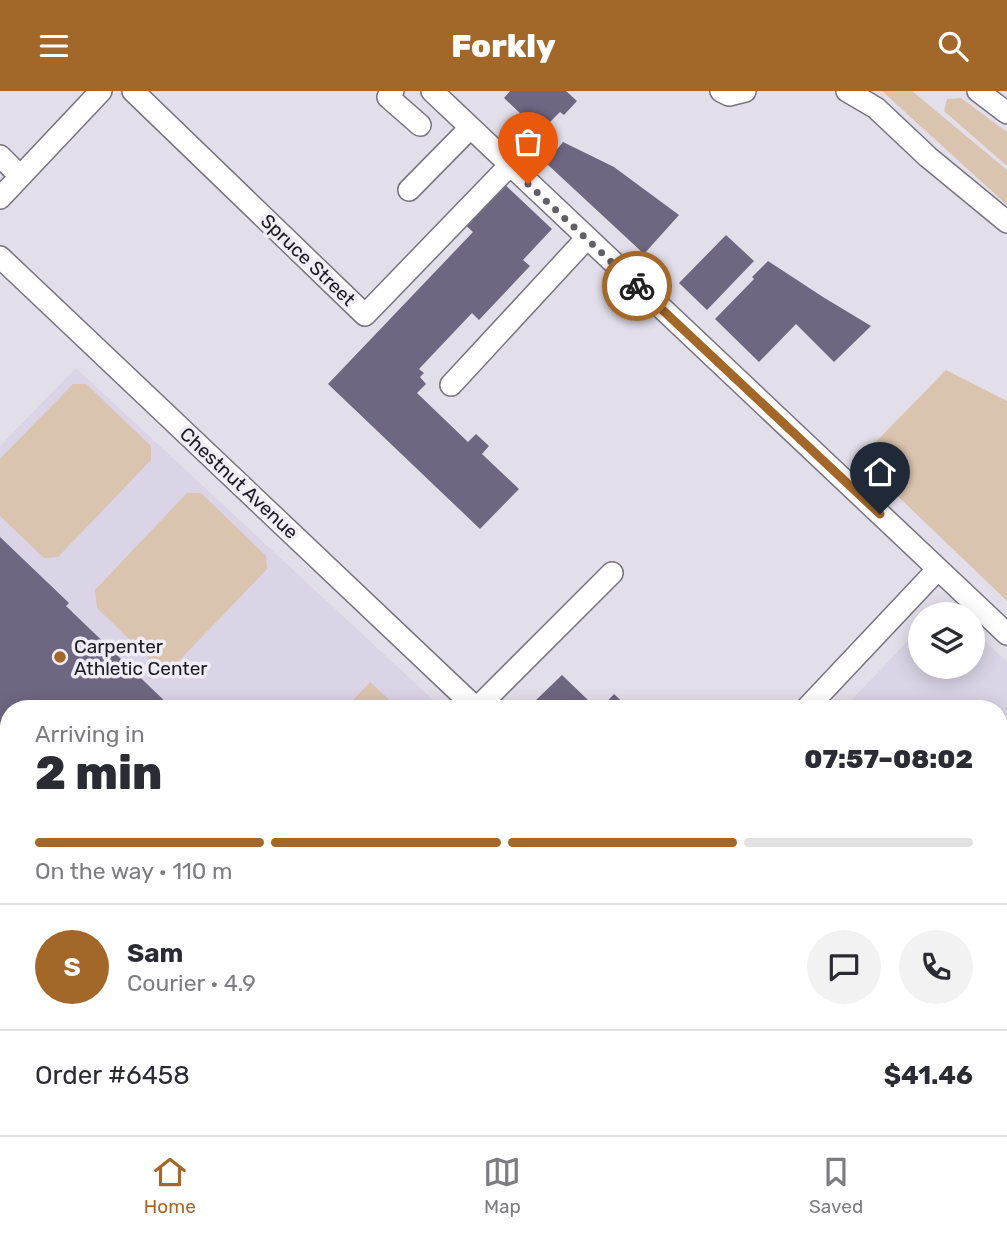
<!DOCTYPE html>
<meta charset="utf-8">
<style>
body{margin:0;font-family:Rubik,sans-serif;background:#f2f2f3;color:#2b2b33;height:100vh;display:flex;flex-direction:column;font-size:26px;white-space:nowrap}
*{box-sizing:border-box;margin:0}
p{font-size:23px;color:#7c7c81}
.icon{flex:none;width:38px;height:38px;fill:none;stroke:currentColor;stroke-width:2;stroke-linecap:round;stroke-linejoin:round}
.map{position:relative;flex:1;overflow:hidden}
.drawer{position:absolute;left:0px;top:609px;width:1008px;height:436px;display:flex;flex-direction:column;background:#fff;border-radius:28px 28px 0 0;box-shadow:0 4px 18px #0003}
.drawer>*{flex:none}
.controls{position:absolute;left:908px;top:511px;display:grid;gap:14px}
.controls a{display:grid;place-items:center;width:77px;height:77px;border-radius:50%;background:#fff;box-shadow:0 4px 18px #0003;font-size:35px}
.pin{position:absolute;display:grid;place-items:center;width:60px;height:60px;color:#fff;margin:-72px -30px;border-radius:50% 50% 50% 0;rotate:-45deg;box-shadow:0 0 7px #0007}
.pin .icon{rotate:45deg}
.courier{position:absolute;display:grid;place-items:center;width:70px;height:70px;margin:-35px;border:5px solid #a36829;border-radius:50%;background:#fff;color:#222;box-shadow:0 2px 9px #0007}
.headline em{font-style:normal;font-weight:800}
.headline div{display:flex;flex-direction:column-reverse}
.headline{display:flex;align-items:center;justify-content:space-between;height:119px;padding:0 35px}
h1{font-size:46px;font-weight:800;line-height:52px}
.bar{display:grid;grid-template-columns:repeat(4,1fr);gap:10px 7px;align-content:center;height:84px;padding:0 35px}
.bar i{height:9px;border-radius:5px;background:#e1e1e2}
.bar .selected{background:#a36829}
.bar p{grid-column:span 4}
.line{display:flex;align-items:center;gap:18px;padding:0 35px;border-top:2px solid #e1e1e2}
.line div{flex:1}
.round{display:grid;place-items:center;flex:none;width:74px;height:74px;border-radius:37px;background:#f2f2f3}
header{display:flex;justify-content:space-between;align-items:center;height:91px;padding:0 35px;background:#a36829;color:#fff;font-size:32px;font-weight:800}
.menu{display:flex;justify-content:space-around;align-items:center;height:98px;border-top:2px solid #e1e1e2;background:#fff;font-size:19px;color:#7c7c81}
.menu a{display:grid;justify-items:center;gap:4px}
.menu .selected{color:#a36829}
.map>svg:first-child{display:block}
.built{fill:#dad4e6}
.green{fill:#dac3af}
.building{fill:#6f6782}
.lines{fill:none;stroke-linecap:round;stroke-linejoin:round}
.minor-casing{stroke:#77747e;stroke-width:24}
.minor{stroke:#fff;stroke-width:21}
.done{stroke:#615f65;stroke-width:7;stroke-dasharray:0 12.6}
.route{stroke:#a36829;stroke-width:9}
.poi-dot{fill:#a36829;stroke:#f0edf8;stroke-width:2.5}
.labels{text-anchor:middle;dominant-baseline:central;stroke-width:7;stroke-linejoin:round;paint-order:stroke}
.street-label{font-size:19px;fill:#1b1a1e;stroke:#f0edf8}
.poi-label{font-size:19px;fill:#1b1a1e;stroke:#f0edf8;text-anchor:start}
</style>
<header><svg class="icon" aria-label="menu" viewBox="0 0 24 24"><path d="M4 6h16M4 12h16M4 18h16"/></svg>Forkly<svg class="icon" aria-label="search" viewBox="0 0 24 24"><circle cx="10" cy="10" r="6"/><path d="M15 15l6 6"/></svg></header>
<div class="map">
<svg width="1007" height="1044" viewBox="0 0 1007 1044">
<rect width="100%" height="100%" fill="#e3dfea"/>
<path class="built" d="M76,277L443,618H9V1036H388L381,1044H0V355Z
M920,537V576H973V539L1007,571V1044H954L946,1036H999V618H843Z"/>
<path class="green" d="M882,0H912L1007,79V114Z
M961,7L1007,41V75L944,20L947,8Z
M946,279L1007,310V510L859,368Z
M73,293H86L151,355V369L58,466L44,467L0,425V368Z
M187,402H201L266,465L267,478L174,575L158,576L97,517L95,499Z
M370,591L399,618H345Z"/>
<path class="building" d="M510,0H566L577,10L564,24L560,21L540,41L504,7Z
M563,51L614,76L679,124L644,163L546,72Z
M499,88L552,138L523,169L530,175L479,229L472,222L419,278L424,282L420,286L426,293L417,302L468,351L476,343L489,355L482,363L519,398L480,438L328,293L473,141L460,129Z
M726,144L754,170L707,219L679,192Z
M768,170L823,206L871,235L834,271L796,233L759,271L715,228L754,188L752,186Z
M0,446L69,512L66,515L173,618H9V641L0,633Z
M562,584L588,609L579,618H545L536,609Z
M614,603L630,618H600Z
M0,952L9,960V1036H89L97,1044H0Z
M462,1036H505L513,1044H454Z
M575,1036H631L639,1044H567Z"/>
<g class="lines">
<g class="minor-casing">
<path id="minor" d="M133,0L365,224L509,75
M393,0L388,6L420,34
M432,0L1007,543
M721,0L729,4L745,0
M847,0L876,17L928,66L1007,131
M978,0L1007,22
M0,65L20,85
M409,99L470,37
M0,107L101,0
M0,166L477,618
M451,294L586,148
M477,617L612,482
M806,618L938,478
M0,685L9,693
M0,922L9,925
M138,1036L146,1044
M376,1036L385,1044
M908,1036L916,1044
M400,1044L408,1036"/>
</g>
<use href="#minor" class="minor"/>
</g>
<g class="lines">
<path class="done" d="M528,93L637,195"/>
<path class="route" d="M637,195L880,423"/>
</g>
<circle class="poi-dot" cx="60" cy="566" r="7"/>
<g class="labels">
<g class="street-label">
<text transform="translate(308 169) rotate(44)">Spruce Street</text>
<text transform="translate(239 392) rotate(43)">Chestnut Avenue</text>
</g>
<g class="poi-label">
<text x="74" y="555">Carpenter<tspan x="74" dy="22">Athletic Center</tspan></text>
</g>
</g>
</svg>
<div class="controls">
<a><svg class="icon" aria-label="layers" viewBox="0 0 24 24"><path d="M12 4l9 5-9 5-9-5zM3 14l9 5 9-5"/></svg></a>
</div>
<div class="pin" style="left:528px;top:93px;background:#ea580c"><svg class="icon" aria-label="bag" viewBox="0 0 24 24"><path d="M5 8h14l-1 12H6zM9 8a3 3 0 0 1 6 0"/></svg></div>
<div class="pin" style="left:880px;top:423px;background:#1f2937"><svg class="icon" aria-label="home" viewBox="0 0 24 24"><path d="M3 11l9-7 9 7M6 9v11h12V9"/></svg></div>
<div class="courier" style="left:637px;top:195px"><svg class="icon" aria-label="bike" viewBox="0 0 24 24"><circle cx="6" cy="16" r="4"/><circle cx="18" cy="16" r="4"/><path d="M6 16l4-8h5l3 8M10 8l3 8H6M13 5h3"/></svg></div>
<section class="drawer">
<div class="headline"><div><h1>2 min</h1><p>Arriving in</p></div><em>07:57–08:02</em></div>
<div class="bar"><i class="selected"></i><i class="selected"></i><i class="selected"></i><i></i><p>On the way · 110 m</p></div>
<div class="line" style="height:126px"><b class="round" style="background:#a36829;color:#fff">S</b><div><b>Sam</b><p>Courier · 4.9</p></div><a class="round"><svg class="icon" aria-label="chat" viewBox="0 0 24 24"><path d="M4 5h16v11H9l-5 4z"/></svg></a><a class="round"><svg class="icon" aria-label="phone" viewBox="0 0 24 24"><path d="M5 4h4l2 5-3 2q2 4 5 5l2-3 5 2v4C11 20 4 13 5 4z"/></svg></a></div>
<div class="line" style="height:91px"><div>Order #6458</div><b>$41.46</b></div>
</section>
</div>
<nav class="menu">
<a class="selected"><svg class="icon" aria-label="home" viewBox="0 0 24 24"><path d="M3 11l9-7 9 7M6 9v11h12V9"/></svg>Home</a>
<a><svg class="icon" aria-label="map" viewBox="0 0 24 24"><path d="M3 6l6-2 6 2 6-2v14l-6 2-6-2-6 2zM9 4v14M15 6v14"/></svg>Map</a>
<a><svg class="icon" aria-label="saved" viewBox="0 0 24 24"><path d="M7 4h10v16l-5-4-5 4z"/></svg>Saved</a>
</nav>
